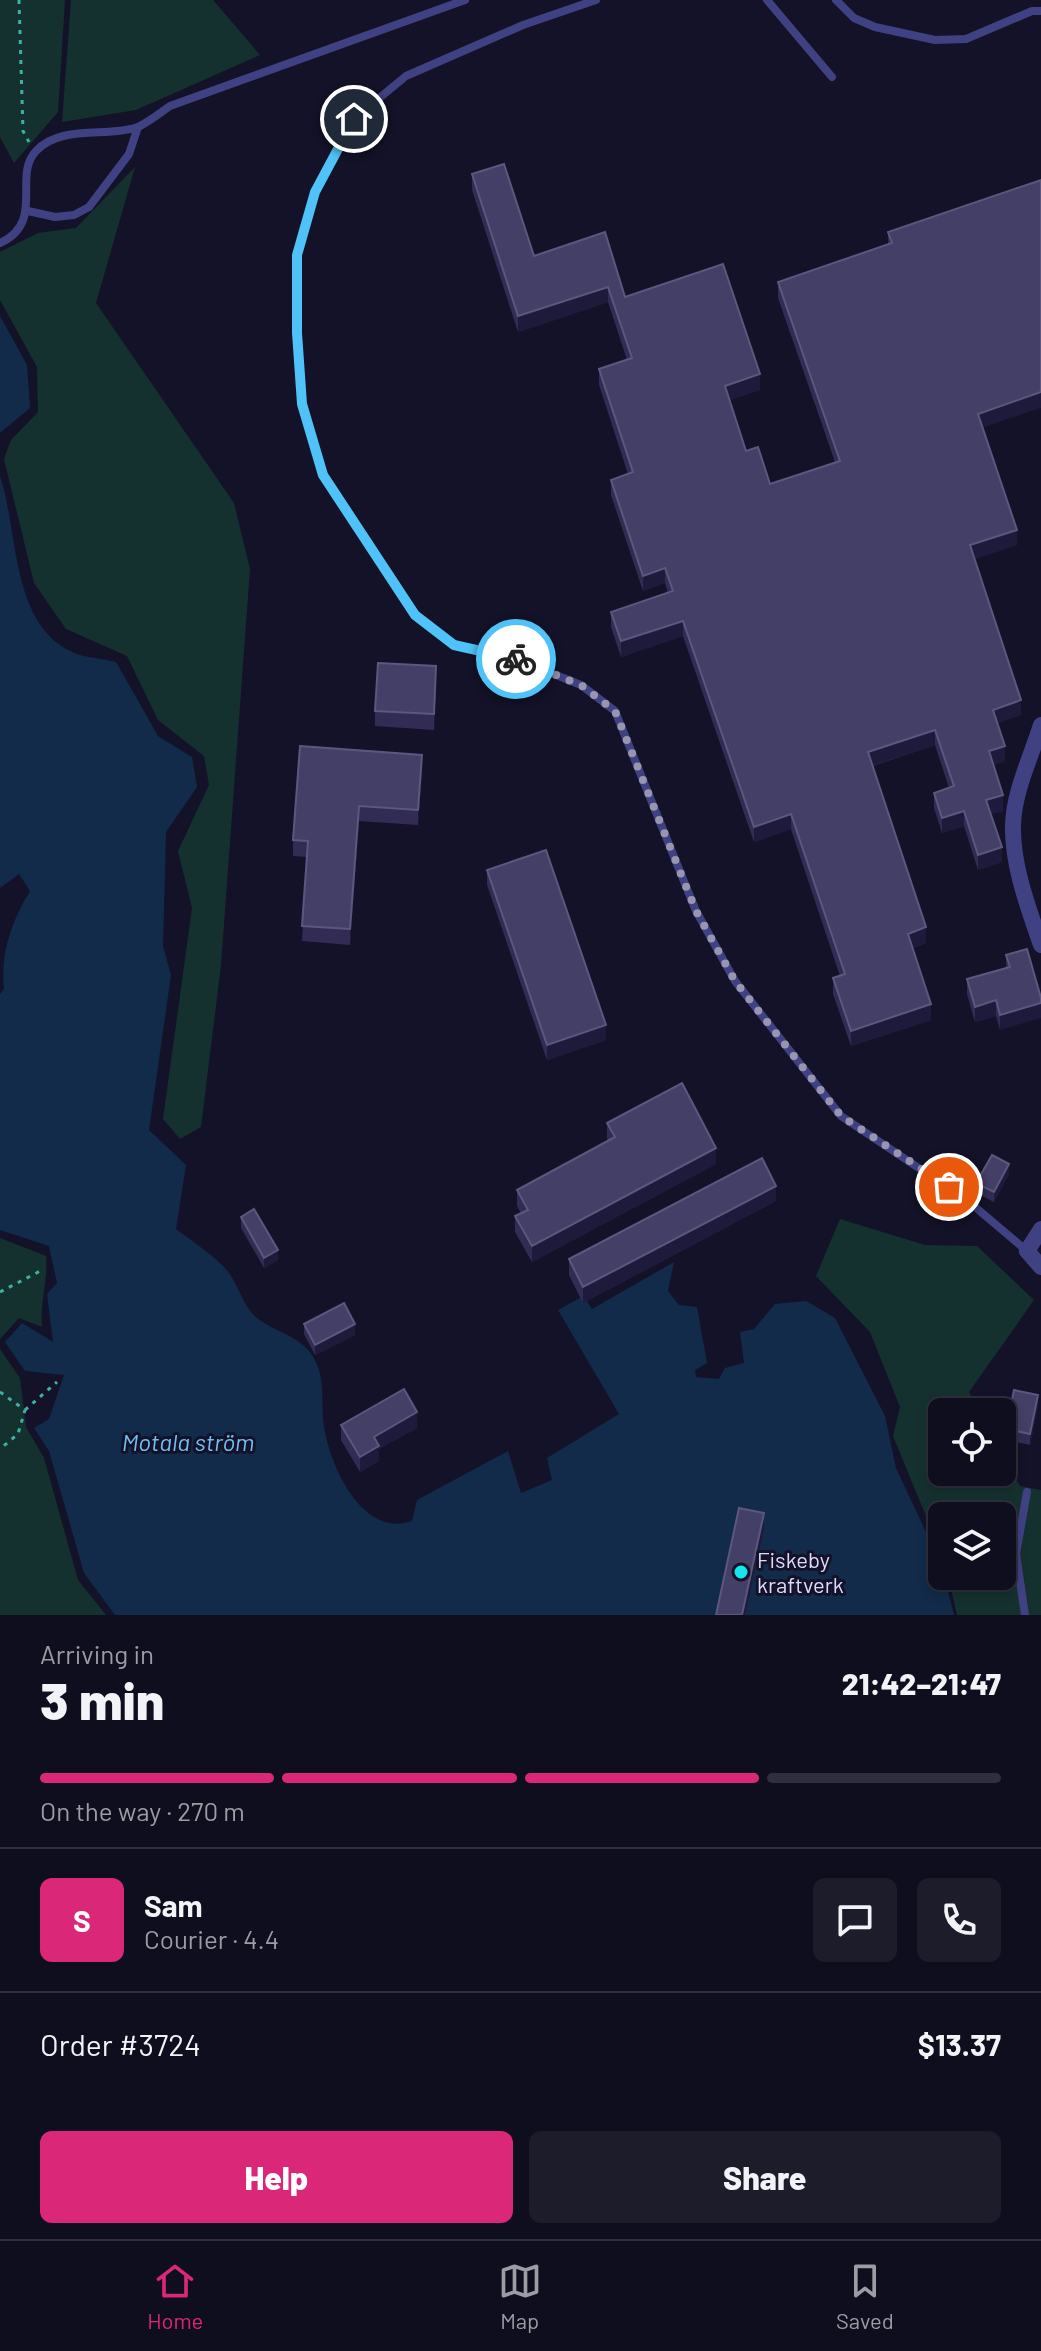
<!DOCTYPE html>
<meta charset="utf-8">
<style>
body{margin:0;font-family:Barlow,sans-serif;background:#1d1c2b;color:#f1f3f6;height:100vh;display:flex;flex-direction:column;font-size:30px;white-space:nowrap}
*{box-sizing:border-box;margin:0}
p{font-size:26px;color:#9b9ca4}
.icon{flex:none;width:44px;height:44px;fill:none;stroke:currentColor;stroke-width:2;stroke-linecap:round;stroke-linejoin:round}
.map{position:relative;height:1615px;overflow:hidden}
.details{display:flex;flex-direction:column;background:#0f0e1e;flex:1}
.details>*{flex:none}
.buttons{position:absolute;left:928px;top:1398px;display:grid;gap:16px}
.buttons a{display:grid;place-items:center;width:88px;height:88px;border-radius:12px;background:#0f0e1e;box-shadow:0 4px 12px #0003,0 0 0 2px #2f2e3c;font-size:40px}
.pin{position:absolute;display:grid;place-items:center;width:68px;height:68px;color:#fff;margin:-34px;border:4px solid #fff;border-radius:50%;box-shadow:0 2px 8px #0007}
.courier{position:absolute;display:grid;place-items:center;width:80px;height:80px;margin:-40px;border:6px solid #4fc3f7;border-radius:50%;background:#fff;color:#222;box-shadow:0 2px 10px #0007}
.headline em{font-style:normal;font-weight:800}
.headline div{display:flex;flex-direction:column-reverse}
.headline{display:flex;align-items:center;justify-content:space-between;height:136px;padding:0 40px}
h1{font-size:52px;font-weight:800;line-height:60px}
.bar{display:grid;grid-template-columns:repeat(4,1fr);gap:12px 8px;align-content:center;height:96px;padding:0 40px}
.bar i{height:10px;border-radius:6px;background:#2f2e3c}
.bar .on{background:#db2777}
.bar p{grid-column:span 4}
.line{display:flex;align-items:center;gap:20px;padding:0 40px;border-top:2px solid #2f2e3c}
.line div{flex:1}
.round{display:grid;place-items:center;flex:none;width:84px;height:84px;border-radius:12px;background:#1d1c2b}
.button{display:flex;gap:16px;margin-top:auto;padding:16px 40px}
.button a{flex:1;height:92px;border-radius:12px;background:#db2777;color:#fff;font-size:32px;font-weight:800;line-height:92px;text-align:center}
.button a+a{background:#1d1c2b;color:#f1f3f6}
.dock{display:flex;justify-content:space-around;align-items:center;height:112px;border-top:2px solid #2f2e3c;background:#0f0e1e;font-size:22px;color:#9b9ca4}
.dock a{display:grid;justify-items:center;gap:4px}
.dock .on{color:#db2777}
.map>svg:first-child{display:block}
.green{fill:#15312f}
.water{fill:#122b4b}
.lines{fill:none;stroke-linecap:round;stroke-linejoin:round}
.path{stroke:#39b3a5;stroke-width:3;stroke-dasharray:4 6;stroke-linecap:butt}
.service{stroke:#404183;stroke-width:8}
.minor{stroke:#404183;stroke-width:16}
.wall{fill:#322c54}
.shaded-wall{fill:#1e1a3b}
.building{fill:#443f66;stroke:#5c577e;stroke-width:2}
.done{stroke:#9795b2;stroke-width:8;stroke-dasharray:0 14.4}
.route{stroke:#4fc3f7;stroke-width:10}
.poi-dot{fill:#14e5ef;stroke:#141228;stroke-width:3}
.labels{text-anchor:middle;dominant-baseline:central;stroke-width:6;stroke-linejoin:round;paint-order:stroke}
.poi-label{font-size:22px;fill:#dddbfd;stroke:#141228;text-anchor:start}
.water-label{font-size:24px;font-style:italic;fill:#70bff5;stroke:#141228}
</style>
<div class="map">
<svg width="1041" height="1615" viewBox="0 0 1041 1615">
<rect width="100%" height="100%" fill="#141228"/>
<path class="green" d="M0,0H65L58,112L14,163L0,137Z
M71,0H213L260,55L136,110L62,122Z
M135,167L96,303L234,503L250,569L221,965L201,1127L180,1139L163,1119L192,908L178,851L209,785L204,756L158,720L127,656L66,629L34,583L4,459L11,440L38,412L37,367L0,300V252L38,233L76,228Z
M840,1219L925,1245L977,1246L1034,1300L969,1392L980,1412H942V1472H1002V1453L1020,1486L1041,1490V1615H957L948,1576H1002V1516H942V1555L893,1436L900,1407L870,1332L816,1276Z
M0,1238L46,1256C48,1282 40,1300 42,1327L19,1318L0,1339Z
M0,1349L20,1378L26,1427L44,1458L78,1580L106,1615H0Z"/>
<path class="water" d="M0,316L27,365L30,408L0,433Z
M0,476C19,532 10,632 80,655C91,658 104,659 116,662L158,736L192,757L197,787L166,832L163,946L171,975L149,1130L186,1165L176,1229C192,1241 210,1253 224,1267C238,1281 242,1306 257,1318C276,1333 297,1334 312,1355C327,1378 320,1402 324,1427C330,1466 363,1539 412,1521L417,1500L508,1451L521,1493L552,1480L547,1458L619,1414L558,1310L583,1296L592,1309L674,1262L668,1291L679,1305L697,1307L707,1363L695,1370L696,1377L719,1379L725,1368L744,1363L740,1332L754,1329L775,1304L806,1301L835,1318L885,1416L896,1468L941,1564L954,1615H115L84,1573L49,1451L34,1428L49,1419L64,1375L25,1371L5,1342L22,1323L53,1342L47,1294L57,1283L49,1246L0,1230V994L4,989C0,953 12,921 30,891L19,874L0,888Z"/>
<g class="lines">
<path class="path" d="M19,0L23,131L29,142
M0,1292L44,1269
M0,1392L25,1410L18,1434L0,1449
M25,1410L57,1382"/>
<path class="service" d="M596,0L523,25L406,76L354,119L315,192L297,255V333L302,404L323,475L415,615L454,645L501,653L581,685L615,711L696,911L735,981L841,1116L968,1201L1027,1251
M767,0L832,77
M836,0L854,18L875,27L935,40L966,39L1032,11H1041
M28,211L55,217L74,215L89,207L129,154L138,127
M0,243C46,222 12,176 36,151C61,124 108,138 138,127C149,122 160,113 170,106L465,0
M1025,1615L1016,1554L1027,1492"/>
<path class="minor" d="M1041,725C1031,757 1014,791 1013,825C1012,865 1028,907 1041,945
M1041,1229L1027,1251L1041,1267"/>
</g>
<path class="wall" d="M472,174L534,256L605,232L625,297L760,390L729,400L746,451L770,484L835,462L778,298V282L888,245V232L983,427L1017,545L974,559L1021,715L997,723L1005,761L993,765L1003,811L991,814L1002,862L978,870L964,826L942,833L934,808V793L949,788L935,745L873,766L926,943L912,948L931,1020L851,1046L833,994V978L840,976L791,829L754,842L683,636L621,657L611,627V612L668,593L665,583L643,591L611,495V480L628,474L599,385V369L627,360L608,302L518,332L472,190Z
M436,682L434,730L375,726V711Z
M422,771L418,825L359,821L350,945L302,941L307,857L293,856V840Z
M487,870L606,1040L547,1060L487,885Z
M1006,955L1041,998L1000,1030L996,1016L975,1022L967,994V979L1006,968Z
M607,1123L716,1164L532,1262L515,1232V1216L521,1213L517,1206V1190L608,1141L607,1138Z
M1009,1174L994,1202L976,1193V1183Z
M776,1201L583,1303L569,1275V1259Z
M241,1217L278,1260L264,1268L241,1228Z
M304,1324L355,1335L315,1355L304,1334Z
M1038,1405L1030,1445L1006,1440V1429Z
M341,1425L417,1428L379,1449V1461L360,1472L341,1440Z"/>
<path class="shaded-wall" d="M608,287V302L518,332V316Z
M760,374V390L725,401V386Z
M1041,392V408L978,429V414Z
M1017,530V545L970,561V545Z
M665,568V583L643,591V576Z
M683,621V636L621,657V641Z
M1021,700V715L993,725V710Z
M935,730V745L868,767V752Z
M1005,746V761L989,767V751Z
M422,755V771L418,825V810Z
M1003,795V811L986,816V800Z
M359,806V821L350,945V929Z
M964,811V826L942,833V818Z
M791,814V829L754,842V827Z
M1002,847V862L978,870V855Z
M926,927V943L908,949V934Z
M996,1000V1016L975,1022V1007Z
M1041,1003V1018L1000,1030V1015Z
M931,1004V1020L851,1046V1031Z
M606,1025V1040L547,1060V1045Z
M716,1148V1164L532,1262V1246Z
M1009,1164V1174L994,1202V1192Z
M776,1186V1201L583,1303V1287Z
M278,1250V1260L264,1268V1258Z
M355,1324V1335L315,1355V1345Z
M1038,1395V1405L1030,1445V1434Z
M417,1412V1428L379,1449V1461L360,1472V1457L374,1437Z
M764,1513V1529L745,1615H742Z"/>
<path class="building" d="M504,164L534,256L605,232L625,297L723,264L760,374L725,386L746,451L758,447L770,484L840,461L778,282L892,243L888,232L1041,180V392L978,414L1017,530L970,545L1021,700L993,710L1005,746L989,751L1003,795L986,800L1002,847L978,855L964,811L942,818L934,793L954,786L935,730L868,752L926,927L908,934L931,1004L851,1031L833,978L845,974L791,814L754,827L683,621L621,641L611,612L673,591L665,568L643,576L611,480L633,472L599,369L632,358L608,287L518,316L472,174Z
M378,663L436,666L434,714L375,711Z
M300,746L422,755L418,810L359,806L350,929L302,926L308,841L293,840Z
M546,850L606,1025L547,1045L487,870Z
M1027,949L1041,998V1003L1000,1015L996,1000L975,1007L967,979L1010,967L1006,955Z
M682,1083L716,1148L532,1246L515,1216L528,1210L517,1190L615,1137L607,1123Z
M992,1155L1009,1164L994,1192L976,1183Z
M762,1158L776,1186L583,1287L569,1259Z
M254,1209L278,1250L264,1258L241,1217Z
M344,1303L355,1324L315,1345L304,1324Z
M404,1389L417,1412L374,1437L379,1446L360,1457L341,1425Z
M1014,1390L1038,1395L1030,1434L1006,1429Z
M739,1508L764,1513L742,1615H716Z"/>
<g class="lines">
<path class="done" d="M516,659L581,685L615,711L696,911L735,981L841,1116L949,1187"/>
<path class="route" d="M354,119L315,192L297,255V333L302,404L323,475L415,615L454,645L516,659"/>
</g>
<circle class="poi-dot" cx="741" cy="1572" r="8"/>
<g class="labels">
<g class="poi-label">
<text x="757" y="1559">Fiskeby<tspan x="757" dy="25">kraftverk</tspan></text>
</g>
<g class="water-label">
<text x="188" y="1441">Motala ström</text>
</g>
</g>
</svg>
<div class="buttons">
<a><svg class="icon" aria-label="locate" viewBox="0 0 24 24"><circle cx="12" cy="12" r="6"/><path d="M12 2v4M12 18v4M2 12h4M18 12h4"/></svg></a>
<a><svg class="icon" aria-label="layers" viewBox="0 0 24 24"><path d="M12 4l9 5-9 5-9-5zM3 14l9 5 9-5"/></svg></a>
</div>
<div class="pin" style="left:949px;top:1187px;background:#ea580c"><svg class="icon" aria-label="bag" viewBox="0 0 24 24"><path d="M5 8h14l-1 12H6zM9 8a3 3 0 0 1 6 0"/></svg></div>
<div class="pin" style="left:354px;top:119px;background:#1f2937"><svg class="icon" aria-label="home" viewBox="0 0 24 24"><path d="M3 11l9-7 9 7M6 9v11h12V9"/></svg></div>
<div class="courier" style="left:516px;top:659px"><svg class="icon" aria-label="bike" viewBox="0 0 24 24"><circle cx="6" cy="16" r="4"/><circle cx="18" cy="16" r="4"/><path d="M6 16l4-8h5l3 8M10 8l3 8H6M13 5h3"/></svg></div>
</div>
<section class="details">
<div class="headline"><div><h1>3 min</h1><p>Arriving in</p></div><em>21:42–21:47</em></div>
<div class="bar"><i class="on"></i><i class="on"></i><i class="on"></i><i></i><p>On the way · 270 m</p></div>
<div class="line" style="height:144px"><b class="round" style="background:#db2777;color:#fff">S</b><div><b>Sam</b><p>Courier · 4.4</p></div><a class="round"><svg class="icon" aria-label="chat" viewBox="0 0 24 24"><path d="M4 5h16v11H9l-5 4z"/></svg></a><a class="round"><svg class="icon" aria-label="phone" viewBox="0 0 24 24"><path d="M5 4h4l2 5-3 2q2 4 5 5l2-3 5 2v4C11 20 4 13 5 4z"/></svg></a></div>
<div class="line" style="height:104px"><div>Order #3724</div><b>$13.37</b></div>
<div class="button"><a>Help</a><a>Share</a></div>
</section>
<nav class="dock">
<a class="on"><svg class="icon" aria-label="home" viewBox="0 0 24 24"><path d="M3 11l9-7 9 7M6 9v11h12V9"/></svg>Home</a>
<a><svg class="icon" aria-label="map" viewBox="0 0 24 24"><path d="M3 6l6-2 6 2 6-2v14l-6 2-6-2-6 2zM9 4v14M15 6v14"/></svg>Map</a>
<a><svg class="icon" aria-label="saved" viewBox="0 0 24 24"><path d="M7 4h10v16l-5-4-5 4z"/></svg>Saved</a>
</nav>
